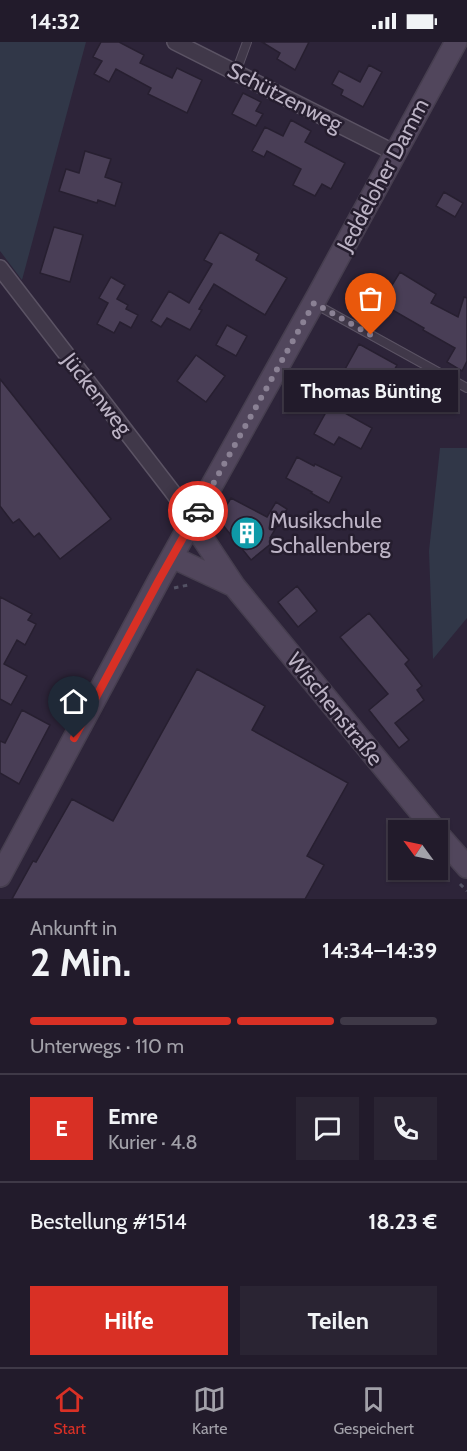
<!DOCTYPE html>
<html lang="de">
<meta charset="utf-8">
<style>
body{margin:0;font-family:Cabin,sans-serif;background:#2a2433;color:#f1f3f6;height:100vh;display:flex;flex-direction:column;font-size:22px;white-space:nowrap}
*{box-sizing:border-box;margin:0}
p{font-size:20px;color:#a2a1a9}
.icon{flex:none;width:33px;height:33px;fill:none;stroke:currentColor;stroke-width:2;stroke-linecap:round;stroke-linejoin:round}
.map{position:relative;height:857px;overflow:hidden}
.panel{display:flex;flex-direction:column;background:#221b2b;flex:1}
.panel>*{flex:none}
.needle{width:39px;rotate:303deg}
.buttons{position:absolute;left:388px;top:778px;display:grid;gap:12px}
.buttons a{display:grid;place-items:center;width:60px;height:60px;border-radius:0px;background:#221b2b;box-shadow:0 2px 4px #0004,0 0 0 2px #3f3947;font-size:30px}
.pin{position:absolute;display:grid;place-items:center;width:51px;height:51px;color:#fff;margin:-62px -26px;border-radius:50% 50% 50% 0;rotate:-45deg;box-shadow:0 0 6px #0007}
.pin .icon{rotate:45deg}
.courier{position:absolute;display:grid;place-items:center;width:60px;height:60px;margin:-30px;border:4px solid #d93025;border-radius:50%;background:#fff;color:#222;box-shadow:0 2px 8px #0007}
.bubble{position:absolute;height:42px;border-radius:0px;background:#221b2b;box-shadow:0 2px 4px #0004,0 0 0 2px #3f3947;font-size:20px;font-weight:800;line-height:42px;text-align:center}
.headline em{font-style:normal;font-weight:800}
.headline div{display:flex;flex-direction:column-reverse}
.headline{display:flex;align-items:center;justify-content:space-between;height:102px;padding:0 30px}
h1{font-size:39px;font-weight:800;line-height:45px}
.bar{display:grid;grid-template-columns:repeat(4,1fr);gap:9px 6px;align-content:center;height:72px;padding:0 30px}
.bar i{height:8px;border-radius:4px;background:#3f3947}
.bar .on{background:#d93025}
.bar p{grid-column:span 4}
.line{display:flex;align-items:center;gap:15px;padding:0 30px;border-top:2px solid #3f3947}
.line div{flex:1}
.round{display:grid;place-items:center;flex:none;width:63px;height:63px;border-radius:0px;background:#2a2433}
.primary-button{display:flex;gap:12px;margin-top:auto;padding:12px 30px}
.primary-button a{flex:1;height:69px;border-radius:0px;background:#d93025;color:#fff;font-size:24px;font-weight:800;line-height:69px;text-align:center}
.primary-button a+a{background:#2a2433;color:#f1f3f6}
.status{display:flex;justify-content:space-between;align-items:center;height:42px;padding:0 30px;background:#221b2b;direction:ltr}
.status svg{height:16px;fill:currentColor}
.dock{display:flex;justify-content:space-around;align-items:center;height:84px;border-top:2px solid #3f3947;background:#221b2b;font-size:16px;color:#a2a1a9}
.dock a{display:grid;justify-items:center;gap:3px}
.dock .on{color:#d93025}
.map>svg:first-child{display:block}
.green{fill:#313748}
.building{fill:#493e56;stroke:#271f30;stroke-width:1.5}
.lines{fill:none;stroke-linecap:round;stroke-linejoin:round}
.lane-casing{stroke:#5b5364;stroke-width:10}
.street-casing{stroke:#5b5364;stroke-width:18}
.secondary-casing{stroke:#463e4f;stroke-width:24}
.path{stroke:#535264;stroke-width:3;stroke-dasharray:4.5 4.5;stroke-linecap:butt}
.lane{stroke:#403849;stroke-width:8}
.street{stroke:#403849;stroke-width:15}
.secondary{stroke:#51465c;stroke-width:21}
.done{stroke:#8a8194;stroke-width:6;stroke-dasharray:0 10.8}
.route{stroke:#d93025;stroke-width:8}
.labels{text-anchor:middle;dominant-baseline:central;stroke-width:5;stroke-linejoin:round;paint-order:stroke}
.street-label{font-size:22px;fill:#bcb3c5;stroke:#251d2e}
.poi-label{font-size:22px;fill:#bcb3c5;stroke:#251d2e;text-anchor:start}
</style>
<div class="status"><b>14:32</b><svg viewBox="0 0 49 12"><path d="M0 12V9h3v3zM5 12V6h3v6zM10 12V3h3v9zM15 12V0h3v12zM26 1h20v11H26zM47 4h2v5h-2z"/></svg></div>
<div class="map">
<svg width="467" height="857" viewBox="0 0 467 857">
<rect width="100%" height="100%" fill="#2d2439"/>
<path class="green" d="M0,0H86L22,238L0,209Z
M440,406H467V576L433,617L429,509Z"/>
<path class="building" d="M101,0H119L144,13L140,21L172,36L177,26L202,38L187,71L148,52L151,46L116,27L109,40L94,32L102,19L93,15Z
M262,0H309L295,28L277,17L280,11Z
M369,23L382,30L363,65L341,53L343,48L332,42L339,29L360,40Z
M243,51L261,60L256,69L263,72L256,84L232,72Z
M291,78L311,89L305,100L345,121L331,147L322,142L315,154L293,143L301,127L267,109L264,115L252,109L265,85L283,94Z
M85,109L111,117L105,135L122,141L115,164L98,158L97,161L59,149L66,127L79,131Z
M444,150L463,161L455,175L436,164Z
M54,185L83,193L70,240L40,231Z
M220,190L259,212L256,218L287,236L265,273L214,242L199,267L202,268L190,288L167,276L161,285L151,279L169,249L189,261L212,222L204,218Z
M400,230L436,252L431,261L458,275L464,255L467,256V319L462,329L447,320L455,306L423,288L424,286L389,266L394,258L386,253Z
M111,235L125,243L117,257L128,263L126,267L138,273L131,286L120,280L114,291L97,282L108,261L99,256Z
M227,283L247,294L236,314L216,303Z
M359,302L397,323L385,344L364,333L343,370L372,386L361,407L339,395L334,403L314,392L331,361L324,357L329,346L333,349Z
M196,313L225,334L206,360L177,339Z
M0,337L111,477L60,517L39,491L34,495L19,477L13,481L0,464Z
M297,415L314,424L315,422L342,435L329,461L311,451L312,450L286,436Z
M231,456L267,475L276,460L287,467L270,496L273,500L251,518L218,477Z
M297,544L317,569L298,585L278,560Z
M0,555L32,572L28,578L36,582L25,603L17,598L4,622L27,634L11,663L0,657Z
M369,571L409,618L405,622L422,644L417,648L424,658L395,681L409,698L399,706L369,668L388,652L340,595Z
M197,627L265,664L252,688L348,741L307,814L324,823L305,857H12L33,819L36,820L72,757L113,779Z
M22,668L50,683L19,742L0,731V699L5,701Z"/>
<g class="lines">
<g class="lane-casing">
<path id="lane" d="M236,30L247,0
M315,262L467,346"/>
</g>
<g class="street-casing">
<path id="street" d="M175,0L395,111
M0,226L171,448L185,467L192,480"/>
</g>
<g class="secondary-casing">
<path id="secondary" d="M192,480L235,545L436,789
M172,515L234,544
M438,792L467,825
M0,834L159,538L318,253L456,0"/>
</g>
<path class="path" d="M174,546L188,543
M460,842L467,849"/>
<use href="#lane" class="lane"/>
<use href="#street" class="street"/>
<use href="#secondary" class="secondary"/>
</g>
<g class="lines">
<path class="done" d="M198,469L314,261L371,293"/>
<path class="route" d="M74,696L159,538L198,469"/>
</g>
<defs>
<g id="building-disc" transform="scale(1.725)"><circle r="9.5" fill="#0f9aa8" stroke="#251d2e"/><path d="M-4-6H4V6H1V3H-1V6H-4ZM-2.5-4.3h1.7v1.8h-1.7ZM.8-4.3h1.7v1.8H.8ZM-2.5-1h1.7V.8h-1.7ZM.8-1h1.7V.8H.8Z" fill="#fff"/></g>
</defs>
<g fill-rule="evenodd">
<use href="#building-disc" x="247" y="491"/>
</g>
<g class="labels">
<g class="street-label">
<text transform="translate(285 55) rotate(27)">Schützenweg</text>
<text transform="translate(383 133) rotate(-62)">Jeddeloher Damm</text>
<text transform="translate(97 352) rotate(52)">Jückenweg</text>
<text transform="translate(335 667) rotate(51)">Wischenstraße</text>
</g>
<g class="poi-label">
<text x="270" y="478">Musikschule<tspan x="270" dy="25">Schallenberg</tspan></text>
</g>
</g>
</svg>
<div class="buttons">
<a><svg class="needle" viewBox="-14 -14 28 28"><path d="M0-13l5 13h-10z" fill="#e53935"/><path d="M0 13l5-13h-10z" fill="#a2a1a9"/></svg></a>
</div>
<div class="pin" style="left:371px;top:293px;background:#ea580c"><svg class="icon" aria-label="bag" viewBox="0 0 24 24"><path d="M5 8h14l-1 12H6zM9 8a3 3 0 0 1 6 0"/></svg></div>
<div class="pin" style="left:74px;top:696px;background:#1f2937"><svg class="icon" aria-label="home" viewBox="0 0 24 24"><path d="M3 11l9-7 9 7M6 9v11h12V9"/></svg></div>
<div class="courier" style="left:198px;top:469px"><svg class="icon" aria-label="car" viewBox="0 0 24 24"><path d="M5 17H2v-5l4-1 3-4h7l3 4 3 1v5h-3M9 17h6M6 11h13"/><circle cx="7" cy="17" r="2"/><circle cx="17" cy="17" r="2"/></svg></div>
<div class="bubble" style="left:284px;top:328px;width:174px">Thomas Bünting</div>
</div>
<section class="panel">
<div class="headline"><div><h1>2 Min.</h1><p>Ankunft in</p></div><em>14:34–14:39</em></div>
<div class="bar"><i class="on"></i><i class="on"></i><i class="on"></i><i></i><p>Unterwegs · 110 m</p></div>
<div class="line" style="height:108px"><b class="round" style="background:#d93025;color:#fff">E</b><div><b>Emre</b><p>Kurier · 4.8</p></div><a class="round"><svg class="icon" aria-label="chat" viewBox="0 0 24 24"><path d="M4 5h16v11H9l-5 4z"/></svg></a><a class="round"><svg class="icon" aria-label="phone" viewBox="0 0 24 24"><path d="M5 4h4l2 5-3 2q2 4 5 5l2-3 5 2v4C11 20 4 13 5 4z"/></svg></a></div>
<div class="line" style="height:78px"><div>Bestellung #1514</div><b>18.23 €</b></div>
<div class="primary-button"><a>Hilfe</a><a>Teilen</a></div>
</section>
<nav class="dock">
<a class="on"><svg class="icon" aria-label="home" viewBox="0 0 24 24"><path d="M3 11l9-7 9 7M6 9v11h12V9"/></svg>Start</a>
<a><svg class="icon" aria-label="map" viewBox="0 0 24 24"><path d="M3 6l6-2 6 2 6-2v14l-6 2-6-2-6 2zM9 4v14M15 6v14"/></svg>Karte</a>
<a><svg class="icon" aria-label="saved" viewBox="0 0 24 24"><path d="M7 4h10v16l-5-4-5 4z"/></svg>Gespeichert</a>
</nav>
